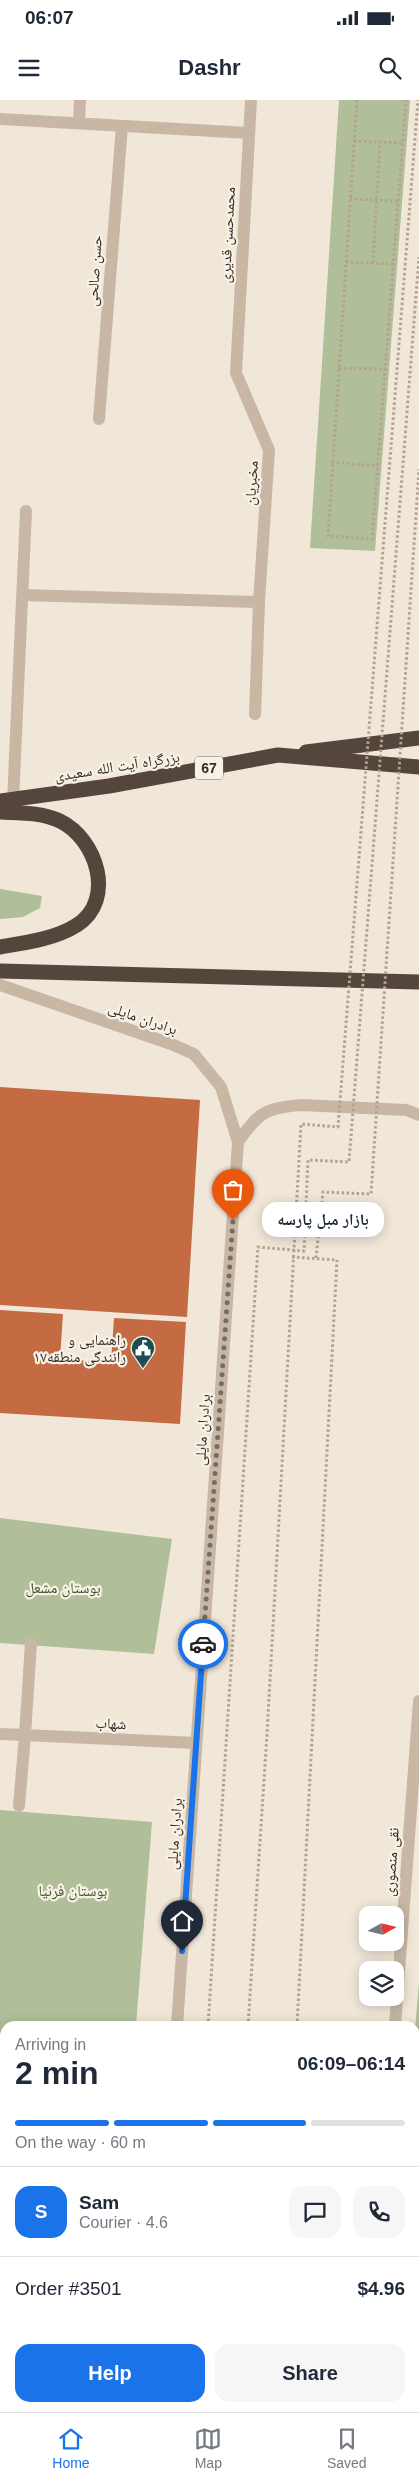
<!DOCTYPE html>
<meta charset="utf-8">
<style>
body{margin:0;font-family:Arial,"Noto Naskh Arabic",sans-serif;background:#f6f6f7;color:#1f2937;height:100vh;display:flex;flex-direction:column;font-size:19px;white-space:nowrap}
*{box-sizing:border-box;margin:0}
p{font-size:16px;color:#747a83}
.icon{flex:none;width:28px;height:28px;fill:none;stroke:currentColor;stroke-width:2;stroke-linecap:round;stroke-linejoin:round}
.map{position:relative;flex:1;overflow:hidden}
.drawer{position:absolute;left:0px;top:1921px;width:420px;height:391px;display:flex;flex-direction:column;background:#fff;border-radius:15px 15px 0 0;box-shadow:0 2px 12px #0003}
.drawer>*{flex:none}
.needle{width:32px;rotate:82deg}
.buttons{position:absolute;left:359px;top:1806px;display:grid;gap:10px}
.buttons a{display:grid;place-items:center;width:45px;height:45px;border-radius:10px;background:#fff;box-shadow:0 2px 12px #0003;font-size:25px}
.pin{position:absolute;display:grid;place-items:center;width:42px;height:42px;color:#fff;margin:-51px -21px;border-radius:50% 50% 50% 0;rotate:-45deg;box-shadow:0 0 5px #0007}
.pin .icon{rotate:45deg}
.courier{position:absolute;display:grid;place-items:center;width:50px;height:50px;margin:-25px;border:4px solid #1a73e8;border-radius:50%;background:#fff;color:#222;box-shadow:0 1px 6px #0007}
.bubble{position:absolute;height:35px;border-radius:15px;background:#fff;box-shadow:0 2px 12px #0003;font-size:16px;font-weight:800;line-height:35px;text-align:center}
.headline em{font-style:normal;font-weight:800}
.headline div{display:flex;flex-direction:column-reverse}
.headline{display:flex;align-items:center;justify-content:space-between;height:85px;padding:0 15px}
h1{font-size:32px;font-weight:800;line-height:38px}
.bar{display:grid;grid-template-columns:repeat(4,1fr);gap:8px 5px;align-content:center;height:60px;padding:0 15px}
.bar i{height:6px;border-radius:4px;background:#e0e1e3}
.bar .on{background:#1a73e8}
.bar p{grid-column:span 4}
.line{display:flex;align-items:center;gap:12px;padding:0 15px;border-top:1px solid #e0e1e3}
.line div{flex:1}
.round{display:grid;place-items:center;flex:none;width:52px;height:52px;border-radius:15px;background:#f6f6f7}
.cta{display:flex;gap:10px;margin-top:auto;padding:10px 15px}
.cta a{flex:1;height:58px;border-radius:15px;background:#1a73e8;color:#fff;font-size:20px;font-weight:800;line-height:58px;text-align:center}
.cta a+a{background:#f6f6f7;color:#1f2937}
.status{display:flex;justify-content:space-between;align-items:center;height:35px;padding:0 25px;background:#fff;direction:ltr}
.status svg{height:14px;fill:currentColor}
header{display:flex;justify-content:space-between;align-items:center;height:65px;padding:0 15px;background:#fff;font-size:22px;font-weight:800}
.dock{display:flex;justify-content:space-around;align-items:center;height:70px;border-top:1px solid #e0e1e3;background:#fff;font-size:14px;color:#747a83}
.dock a{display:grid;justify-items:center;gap:2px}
.dock .on{color:#1a73e8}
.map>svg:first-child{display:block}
.green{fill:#b0bf99}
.building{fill:#c46b43}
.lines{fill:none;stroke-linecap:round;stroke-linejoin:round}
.path{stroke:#b4a28f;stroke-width:3;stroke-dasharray:2.5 2.5;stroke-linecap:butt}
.minor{stroke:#c8b7a5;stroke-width:12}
.highway{stroke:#55463d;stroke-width:15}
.path-bridge{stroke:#b4a28f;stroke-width:3;stroke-dasharray:2.5 2.5;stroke-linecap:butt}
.done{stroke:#766d64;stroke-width:5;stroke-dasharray:0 9}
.route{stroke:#1a73e8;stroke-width:6}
.labels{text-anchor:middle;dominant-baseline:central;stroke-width:4.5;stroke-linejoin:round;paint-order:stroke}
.shield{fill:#f8f1e5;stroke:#6f665f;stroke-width:1}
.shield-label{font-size:14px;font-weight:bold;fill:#342b26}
.street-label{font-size:15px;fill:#342b26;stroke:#f8f1e5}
.poi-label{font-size:15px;fill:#342b26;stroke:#f8f1e5;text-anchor:end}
.park-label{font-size:15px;fill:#40522a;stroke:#f8f1e5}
</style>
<div class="status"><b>06:07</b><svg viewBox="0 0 49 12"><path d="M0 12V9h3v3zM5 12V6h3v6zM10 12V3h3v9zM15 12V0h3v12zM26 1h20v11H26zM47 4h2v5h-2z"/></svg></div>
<header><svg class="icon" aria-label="menu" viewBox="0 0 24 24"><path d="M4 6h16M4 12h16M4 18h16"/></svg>Dashr<svg class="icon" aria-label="search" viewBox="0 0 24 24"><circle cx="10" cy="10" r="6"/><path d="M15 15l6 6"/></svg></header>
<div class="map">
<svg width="419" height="2312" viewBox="0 0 419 2312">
<rect width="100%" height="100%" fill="#f0e7d8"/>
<path class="green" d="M339,0H410L375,451L310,448Z
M0,789L42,796L40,808L23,817L0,819Z
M0,1418L172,1439L154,1554L0,1543Z
M0,1710L152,1722L136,1926H5V1940H0Z
M419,1883V2008H415V1929Z"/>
<path class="building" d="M0,987L200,1000L187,1217L0,1205Z
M0,1210L63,1214L60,1259L111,1262L114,1218L186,1222L180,1324L0,1313Z"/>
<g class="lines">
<path class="path" d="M357,0L328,436L372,439L406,0
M354,41L403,43
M350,99L398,101
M346,162L393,164
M373,163L380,42
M339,268L385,269
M332,362L378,366
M297,1926L337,1160
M189,2312V2308
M208,2312V2308"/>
<path class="minor" d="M251,0L236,273L269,350L259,502L255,614
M0,19L249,33
M79,23L80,0
M99,319L122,26
M23,495L259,502
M13,701L26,411
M0,885L171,944L194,954L221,987L238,1042L177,1926
M238,1042C258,1013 265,1008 301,1005L406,1010L419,1015
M31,1543L25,1635L196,1643
M0,1634L25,1635L19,1706
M395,1926L419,1601
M150,2312L151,2308
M367,2312V2308"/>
<path class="highway" d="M306,652L419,638
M0,701L109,686L278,655L419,667
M0,712C20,713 41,712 60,721C97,739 116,800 77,825C55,839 25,843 0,847
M0,871L419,882"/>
<path class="path-bridge" d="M292,1157L337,1160
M316,1158L323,1092L371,1094L419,369
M208,1926L258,1147L304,1151L308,1060L349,1062L419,157
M248,1926L267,1634L301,1024L338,1027L418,0"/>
</g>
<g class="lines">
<path class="done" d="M203,1544L233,1120"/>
<path class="route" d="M182,1851L203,1544"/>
</g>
<defs>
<g id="civic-pin" transform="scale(1.25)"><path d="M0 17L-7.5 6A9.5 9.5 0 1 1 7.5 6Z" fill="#1d4d54" stroke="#f8f1e5"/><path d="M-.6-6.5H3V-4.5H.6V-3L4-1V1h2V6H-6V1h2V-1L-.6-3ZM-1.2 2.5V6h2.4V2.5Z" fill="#fff"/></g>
</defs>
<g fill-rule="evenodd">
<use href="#civic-pin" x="143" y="1248"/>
</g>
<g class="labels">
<rect class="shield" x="195" y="656.5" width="28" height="23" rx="4"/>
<g class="shield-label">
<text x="209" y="668">67</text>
</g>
<g class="street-label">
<text transform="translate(227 135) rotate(-87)">محمدحسن قدیری</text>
<text transform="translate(94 171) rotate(-86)">حسن صالحی</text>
<text transform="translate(251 383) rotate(-86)">مخبریان</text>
<text transform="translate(117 666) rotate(-9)">بزرگراه آیت الله سعیدی</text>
<text transform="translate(143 918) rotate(19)">برادران مایلی</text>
<text transform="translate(202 1330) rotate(-86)">برادران مایلی</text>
<text transform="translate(111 1623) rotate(3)">شهاب</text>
<text transform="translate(174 1734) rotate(-86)">برادران مایلی</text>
<text transform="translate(391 1762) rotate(-86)">نقی منصوری</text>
</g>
<g class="poi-label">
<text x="126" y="1239">راهنمایی و<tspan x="126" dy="17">رانندگی منطقه۱۷</tspan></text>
</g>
<g class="park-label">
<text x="63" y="1487">بوستان مشعل</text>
<text x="73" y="1790">بوستان فرنیا</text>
</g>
</g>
</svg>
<div class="buttons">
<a><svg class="needle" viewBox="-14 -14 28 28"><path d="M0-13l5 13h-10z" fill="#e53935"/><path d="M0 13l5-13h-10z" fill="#747a83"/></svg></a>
<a><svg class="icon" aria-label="layers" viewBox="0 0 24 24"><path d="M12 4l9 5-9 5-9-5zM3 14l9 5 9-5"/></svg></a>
</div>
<div class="pin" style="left:233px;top:1120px;background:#ea580c"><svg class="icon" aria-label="bag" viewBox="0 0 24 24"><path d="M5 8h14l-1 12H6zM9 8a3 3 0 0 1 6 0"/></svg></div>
<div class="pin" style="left:182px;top:1851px;background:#1f2937"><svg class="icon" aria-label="home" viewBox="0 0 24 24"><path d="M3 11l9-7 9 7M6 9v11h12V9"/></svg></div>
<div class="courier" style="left:203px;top:1544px"><svg class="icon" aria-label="car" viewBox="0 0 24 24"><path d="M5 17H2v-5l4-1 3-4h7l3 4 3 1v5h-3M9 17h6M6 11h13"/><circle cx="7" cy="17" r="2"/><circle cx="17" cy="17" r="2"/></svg></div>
<div class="bubble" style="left:262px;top:1102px;width:122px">بازار مبل پارسه</div>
<section class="drawer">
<div class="headline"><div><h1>2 min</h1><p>Arriving in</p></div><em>06:09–06:14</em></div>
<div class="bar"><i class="on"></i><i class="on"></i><i class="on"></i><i></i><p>On the way · 60 m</p></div>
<div class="line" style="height:90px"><b class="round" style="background:#1a73e8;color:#fff">S</b><div><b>Sam</b><p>Courier · 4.6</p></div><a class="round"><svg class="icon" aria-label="chat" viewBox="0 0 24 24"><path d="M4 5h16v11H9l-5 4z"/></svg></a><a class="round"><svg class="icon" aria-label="phone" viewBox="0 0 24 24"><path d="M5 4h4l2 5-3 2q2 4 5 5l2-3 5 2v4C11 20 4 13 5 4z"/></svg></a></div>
<div class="line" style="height:65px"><div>Order #3501</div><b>$4.96</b></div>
<div class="cta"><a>Help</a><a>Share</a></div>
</section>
</div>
<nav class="dock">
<a class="on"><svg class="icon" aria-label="home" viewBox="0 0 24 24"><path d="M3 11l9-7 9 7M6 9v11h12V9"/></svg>Home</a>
<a><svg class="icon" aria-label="map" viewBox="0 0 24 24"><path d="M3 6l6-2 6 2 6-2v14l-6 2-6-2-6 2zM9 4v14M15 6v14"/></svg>Map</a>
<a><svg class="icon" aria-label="saved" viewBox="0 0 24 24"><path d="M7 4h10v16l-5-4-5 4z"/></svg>Saved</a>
</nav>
